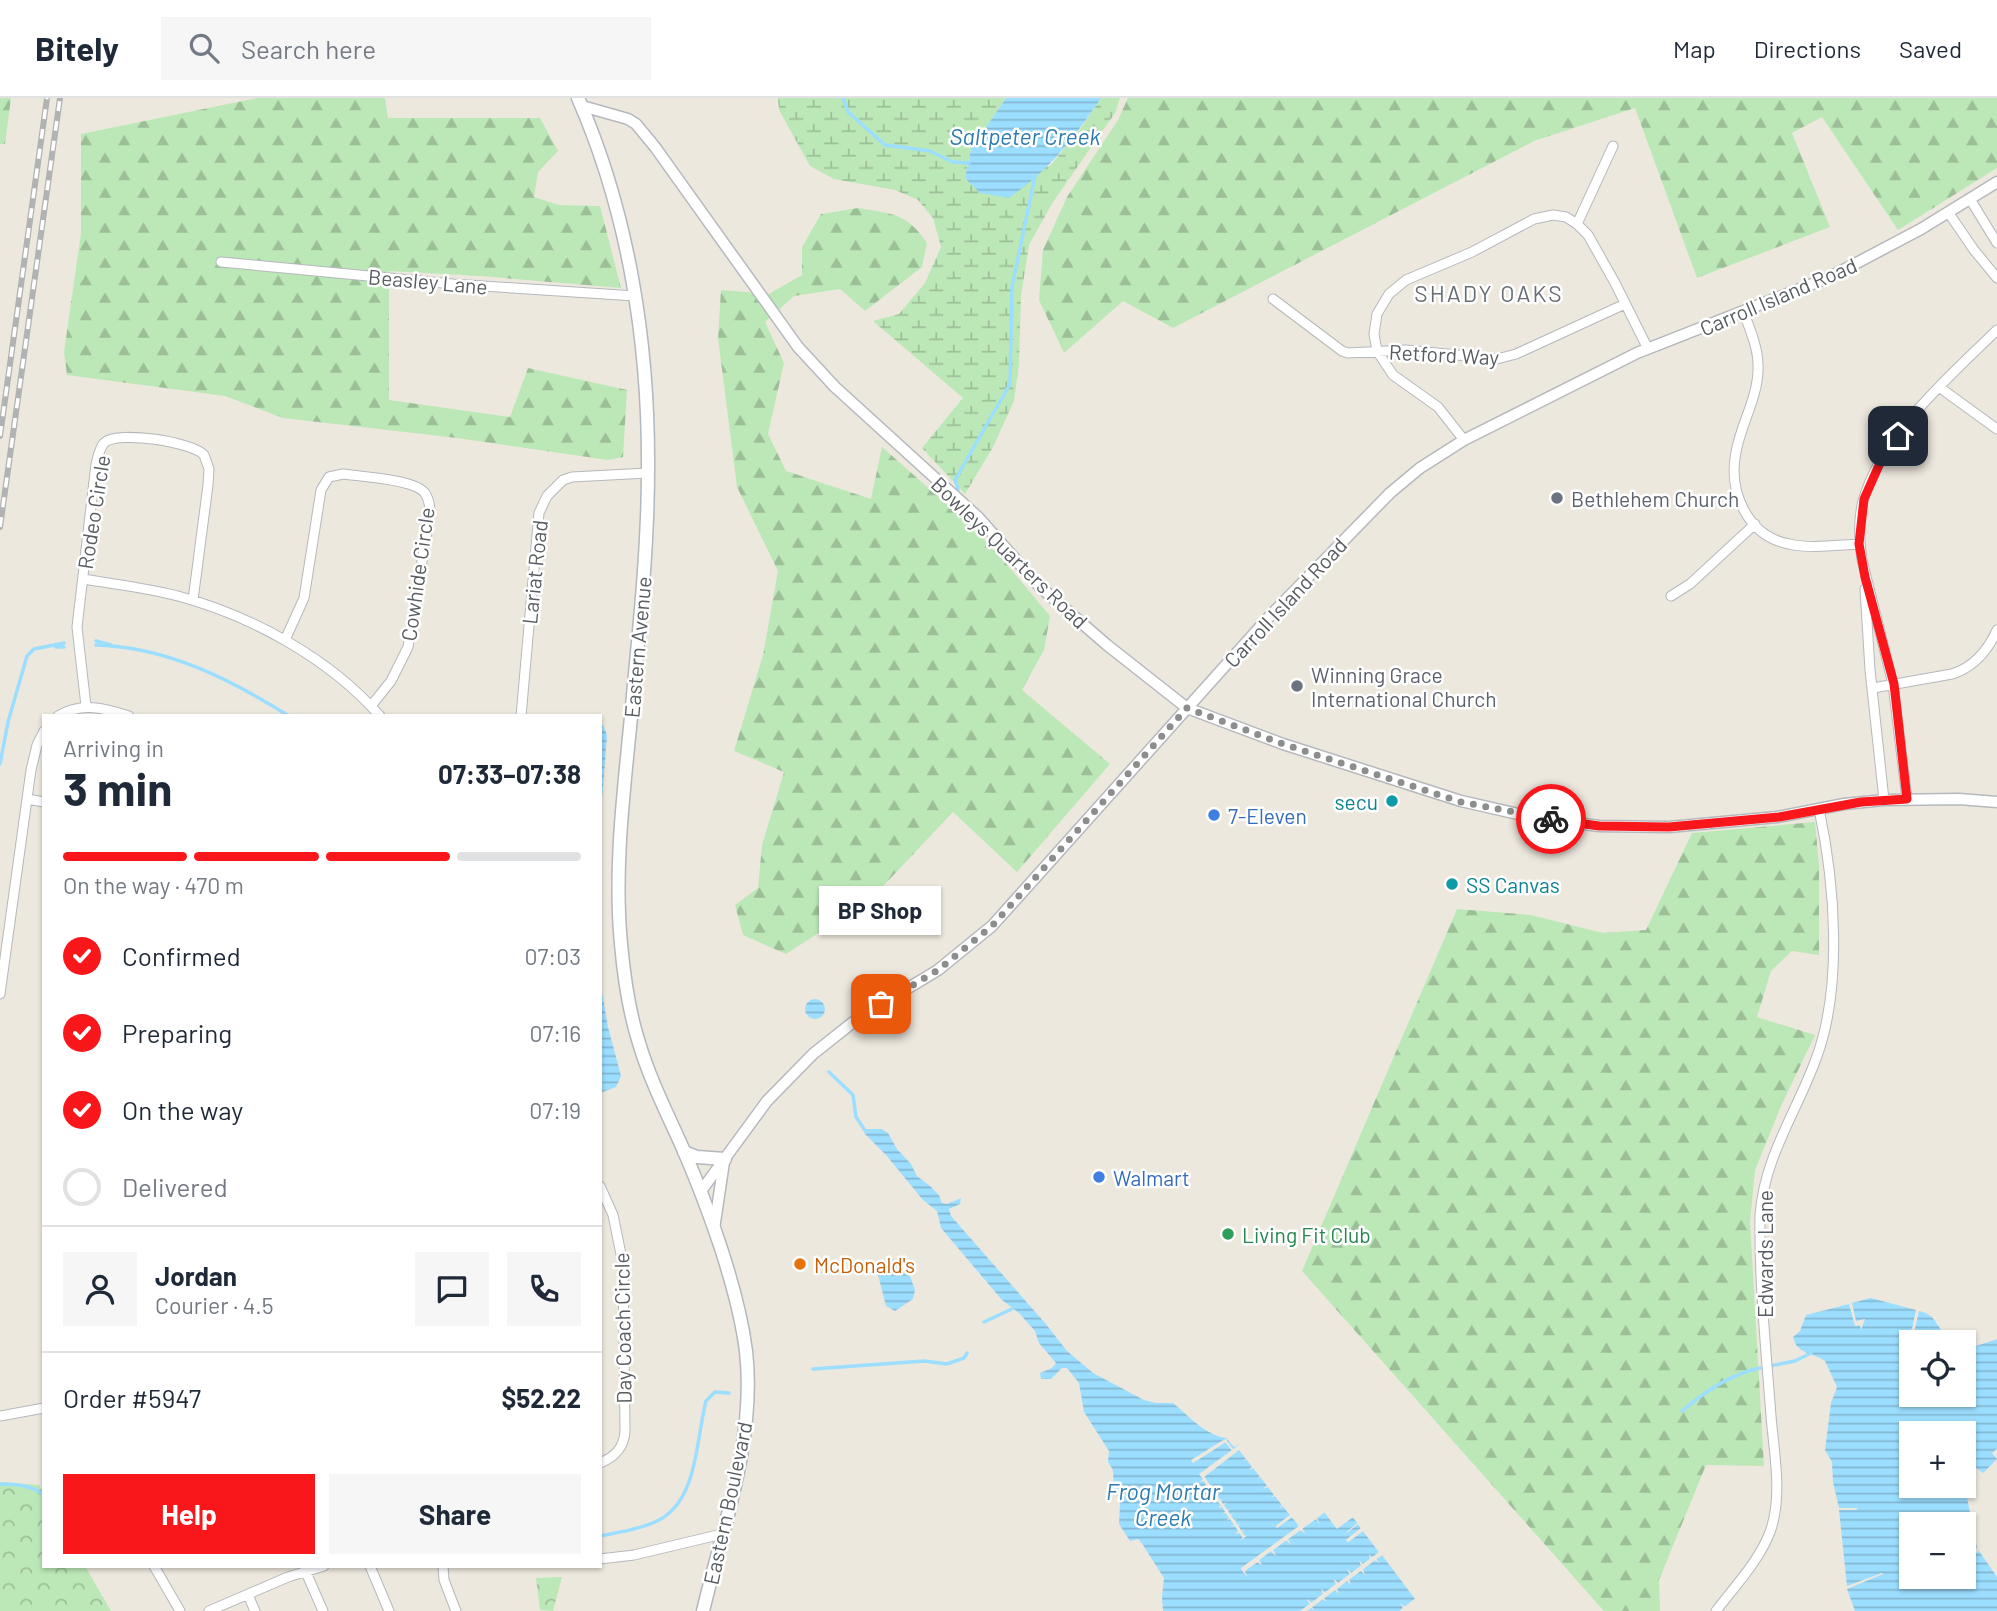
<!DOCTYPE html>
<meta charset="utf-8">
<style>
body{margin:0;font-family:Barlow,sans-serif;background:#f6f6f7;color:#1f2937;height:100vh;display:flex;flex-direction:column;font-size:26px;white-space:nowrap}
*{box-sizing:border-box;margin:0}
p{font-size:23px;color:#747a83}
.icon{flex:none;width:38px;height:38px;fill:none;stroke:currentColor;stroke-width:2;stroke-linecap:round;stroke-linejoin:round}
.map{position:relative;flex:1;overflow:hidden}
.side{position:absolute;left:42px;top:616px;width:560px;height:854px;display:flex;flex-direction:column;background:#fff;border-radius:0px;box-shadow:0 2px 5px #0004}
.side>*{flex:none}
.buttons{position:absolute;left:1899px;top:1232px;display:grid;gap:14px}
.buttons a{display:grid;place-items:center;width:77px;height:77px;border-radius:0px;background:#fff;box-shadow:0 2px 5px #0004;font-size:35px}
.pin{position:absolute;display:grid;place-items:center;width:60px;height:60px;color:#fff;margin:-30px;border-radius:14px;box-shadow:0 4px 10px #0006}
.courier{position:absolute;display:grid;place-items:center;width:70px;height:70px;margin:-35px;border:5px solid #fa171c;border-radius:50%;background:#fff;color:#222;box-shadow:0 2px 9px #0007}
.bubble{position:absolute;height:49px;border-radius:0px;background:#fff;box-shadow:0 2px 5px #0004;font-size:23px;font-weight:700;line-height:49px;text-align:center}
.head em{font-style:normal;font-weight:700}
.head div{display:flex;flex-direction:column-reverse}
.head{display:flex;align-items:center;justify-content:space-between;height:119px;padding:0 21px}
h1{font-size:46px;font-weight:700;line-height:52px}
.bar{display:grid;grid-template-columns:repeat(4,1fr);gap:10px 7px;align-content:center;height:84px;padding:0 21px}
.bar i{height:9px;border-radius:5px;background:#e0e1e3}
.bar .active{background:#fa171c}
.bar p{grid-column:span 4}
.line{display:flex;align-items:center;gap:18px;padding:0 21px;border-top:2px solid #e0e1e3}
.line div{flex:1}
.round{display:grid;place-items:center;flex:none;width:74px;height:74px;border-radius:0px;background:#f6f6f7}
ol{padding:0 21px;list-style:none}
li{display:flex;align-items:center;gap:21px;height:77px}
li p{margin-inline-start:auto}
li .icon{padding:7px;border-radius:50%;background:#fa171c;color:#fff;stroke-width:4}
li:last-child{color:#747a83}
li i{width:38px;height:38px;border:4px solid #e0e1e3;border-radius:50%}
.button{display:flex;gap:14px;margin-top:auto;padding:14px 21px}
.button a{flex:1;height:80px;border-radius:0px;background:#fa171c;color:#fff;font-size:28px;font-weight:700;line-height:80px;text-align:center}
.button a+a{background:#f6f6f7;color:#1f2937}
header{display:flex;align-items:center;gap:42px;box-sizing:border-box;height:98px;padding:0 35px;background:#fff;border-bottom:2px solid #e0e1e3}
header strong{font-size:33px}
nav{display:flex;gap:38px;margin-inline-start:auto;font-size:24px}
.search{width:490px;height:63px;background:#f6f6f7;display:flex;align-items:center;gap:18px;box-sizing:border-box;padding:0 24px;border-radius:0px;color:#747a83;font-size:26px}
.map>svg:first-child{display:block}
.forest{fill:url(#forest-firs)}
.wetland{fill:url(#wetland-marsh)}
.park{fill:url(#park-crowns)}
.water{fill:url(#water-rules)}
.pier{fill:#ede8de}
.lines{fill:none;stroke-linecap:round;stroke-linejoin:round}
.stream{stroke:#9cdeff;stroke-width:3.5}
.minor-casing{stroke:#b5b8bd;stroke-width:11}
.tertiary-casing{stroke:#b5b8bd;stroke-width:13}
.secondary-casing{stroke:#b2b8be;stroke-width:15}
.minor{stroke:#fff;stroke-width:9}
.tertiary{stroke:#fff;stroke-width:10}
.secondary{stroke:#fff;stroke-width:12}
.rail-casing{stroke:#b1b2b2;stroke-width:6}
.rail{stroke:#fff;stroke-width:3.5;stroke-dasharray:10;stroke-linecap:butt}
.done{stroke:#8c8e8d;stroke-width:7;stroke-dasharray:0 12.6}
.route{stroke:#fa171c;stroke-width:9}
.worship-dot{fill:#6b7280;stroke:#fff;stroke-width:2.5}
.culture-dot{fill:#0f9aa8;stroke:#fff;stroke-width:2.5}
.shop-dot{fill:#3f7fe0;stroke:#fff;stroke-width:2.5}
.leisure-dot{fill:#2e9e5b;stroke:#fff;stroke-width:2.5}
.food-dot{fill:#e8710a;stroke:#fff;stroke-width:2.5}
.labels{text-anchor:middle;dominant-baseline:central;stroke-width:5;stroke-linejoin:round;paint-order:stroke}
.street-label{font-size:21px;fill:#585d61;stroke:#fff}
.worship-label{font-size:21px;fill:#5b616d;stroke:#fff;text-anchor:start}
.culture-label{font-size:21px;fill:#0d838f;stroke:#fff;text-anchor:end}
.shop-label{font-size:21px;fill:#366cbe;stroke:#fff;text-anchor:start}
.leisure-label{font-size:21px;fill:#27864d;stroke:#fff;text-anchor:start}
.food-label{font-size:21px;fill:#c56008;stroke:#fff;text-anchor:start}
.water-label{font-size:23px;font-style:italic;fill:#2e7bb1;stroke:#fff}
.neighbourhood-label{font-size:23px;letter-spacing:2px;fill:#686f74;stroke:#fff}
</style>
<header>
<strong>Bitely</strong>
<div class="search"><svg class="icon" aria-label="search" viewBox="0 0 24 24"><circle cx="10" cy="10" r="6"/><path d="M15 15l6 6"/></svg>Search here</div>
<nav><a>Map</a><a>Directions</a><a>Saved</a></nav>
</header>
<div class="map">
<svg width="1997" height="1513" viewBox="0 0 1997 1513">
<defs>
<pattern id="forest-firs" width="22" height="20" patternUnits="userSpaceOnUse" patternTransform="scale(1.75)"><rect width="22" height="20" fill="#bce8b7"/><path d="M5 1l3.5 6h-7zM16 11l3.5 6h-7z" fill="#9cbf98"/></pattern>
<pattern id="wetland-marsh" width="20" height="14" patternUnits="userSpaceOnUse" patternTransform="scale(1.75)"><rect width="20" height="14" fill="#bce8b7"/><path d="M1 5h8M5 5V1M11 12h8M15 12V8" fill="none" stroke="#9cbf98"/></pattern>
<pattern id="park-crowns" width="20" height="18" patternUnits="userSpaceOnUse" patternTransform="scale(1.75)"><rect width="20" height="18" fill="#bce8b7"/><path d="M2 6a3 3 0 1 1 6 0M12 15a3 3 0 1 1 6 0" fill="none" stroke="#9cbf98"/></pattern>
<pattern id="water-rules" width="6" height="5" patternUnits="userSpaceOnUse" patternTransform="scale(1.75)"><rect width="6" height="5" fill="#9cdeff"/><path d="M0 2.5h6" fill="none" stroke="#82b7d2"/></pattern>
</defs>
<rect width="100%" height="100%" fill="#ede8de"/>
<path class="forest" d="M0,0H11L5,46H0Z
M257,0H385L388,20H540L558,53L538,74L534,99L559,107L600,108L621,190L480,178L389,173V302L510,319L528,270L627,292L623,359L608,362L457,340L283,320L225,298L67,277L64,254L81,135V36Z
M1128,0H1997V70L1898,132L1822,19L1792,35L1830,129L1697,180L1635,10L1534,43L1173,230L1123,203L1064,255L1039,202L1043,152L1067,99L1118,22Z
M858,110C892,116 906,114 927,145L922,169L865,213L840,191L794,198L765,224L784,265L768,336L786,373L871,401L882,349L967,424L999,457L1050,518L1044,552L1022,592L1110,666L1017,774L953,714L870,802L786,856L743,837L735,807L758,790L762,747L784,674L734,653L763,557L778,473L737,389L718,240L721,192L769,196L802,177V149L821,116Z
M1815,724L1819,767V857L1792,853L1771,873L1757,919L1815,937L1781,1008L1755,1072L1750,1124L1764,1368L1706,1367L1659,1482L1660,1513H1604L1302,1173L1457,811L1531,817L1603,835L1646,832L1692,735Z"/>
<path class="wetland" d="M778,0H1006L971,51L965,79L1050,68L1081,30L1101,0H1120L1115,15L1053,104L1029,147L1021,198L1019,266L1014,303L993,349L965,396L922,350L963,300L873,223L899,216L925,185L941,149L933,120L918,102L895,92L834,81L810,68L779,12Z"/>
<path class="park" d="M0,1384L39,1387L44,1396V1468H85L111,1513H0Z
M562,1479L553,1513L540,1512L536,1480Z"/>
<path class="water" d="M1006,0H1101C1072,43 1051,70 1009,100L980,95L965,80L971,51Z
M600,626L603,627L607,637L600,727Z
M600,883L608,929L621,978L616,989L600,995Z
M805 911a10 10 0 1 1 20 0a10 10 0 1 1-20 0Z
M866,1031H882L888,1035L897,1051L911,1066L917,1078L930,1088L939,1097L942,1105L947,1106L961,1100L960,1106L949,1111L951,1118L1045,1225L1067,1253L1093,1275L1144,1302L1156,1305H1173C1189,1318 1205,1337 1226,1340L1234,1349L1241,1346L1233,1352L1226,1341L1193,1365L1226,1344L1232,1353L1200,1376L1243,1440L1245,1438L1204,1378L1239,1352L1290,1417L1276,1428L1277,1430L1292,1419L1299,1428L1241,1470L1247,1478L1244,1473L1258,1464L1261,1467L1259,1462L1271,1453L1276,1458L1273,1452L1316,1421L1318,1423L1317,1420L1325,1414L1337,1429L1353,1419L1358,1425L1342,1437L1358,1426L1361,1430L1346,1442L1348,1444L1363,1433L1379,1454L1351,1475L1348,1472L1350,1476L1338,1485L1334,1481L1336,1486L1324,1495L1322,1493L1323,1496L1311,1505L1307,1501L1310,1506L1300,1513H1163L1162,1499L1164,1480L1141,1444L1138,1441L1130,1443L1119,1426L1120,1405L1114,1390L1113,1372L1108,1364L1109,1353L1084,1314L1079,1285L1067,1270H1062L1051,1281H1041L1040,1275L1052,1270L1056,1265L1039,1245L1035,1233L1019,1215L1002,1202L941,1130L937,1113L923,1102L886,1057L865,1036L863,1032Z
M891,1160C899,1163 902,1173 910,1178L915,1192L913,1201L895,1213L886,1208L877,1173L879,1168Z
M1871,1200L1916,1212L1912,1231L1906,1234L1914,1235L1919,1213C1940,1217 1934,1233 1956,1244H1911V1297H1964V1246L1976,1248L1997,1241V1351L1992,1355L1997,1361L1983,1375L1976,1370L1964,1381V1335H1911V1388H1964V1384L1977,1450L1964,1459V1426H1911V1479H1964L1965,1462L1979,1453L1997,1479V1513H1855L1847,1491L1883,1476L1882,1475L1847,1488L1839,1412H1856L1858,1410H1839L1833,1384L1832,1364L1825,1352L1831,1305L1837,1289L1825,1263C1813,1254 1797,1257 1793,1239L1800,1233L1806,1217L1849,1206L1855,1228L1860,1227L1861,1232L1865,1221L1856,1223L1852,1205Z
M1382,1457L1415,1501L1404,1509L1402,1507L1403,1510L1400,1513H1307L1323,1501L1326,1504L1324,1500L1335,1492L1338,1494L1336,1491L1348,1482L1350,1485L1349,1482L1361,1472L1365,1476L1362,1472L1375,1462L1377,1464L1376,1461Z"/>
<path class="pier" d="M1225,1341L1233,1351L1244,1344L1246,1347L1242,1351L1301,1426L1324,1411L1338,1425L1351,1416H1355L1429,1513H1426L1418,1504L1409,1513H1400L1403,1510L1400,1505L1405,1509L1416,1500L1383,1457L1376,1461L1380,1466L1375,1462L1363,1471L1365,1477L1361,1473L1349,1481L1351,1487L1347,1483L1337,1491L1339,1496L1335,1492L1324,1500L1327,1504L1323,1501L1312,1509L1315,1513L1311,1510L1300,1513L1310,1506L1306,1501L1312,1505L1323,1496L1321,1490L1325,1495L1336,1486L1333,1481L1338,1485L1350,1476L1346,1471L1352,1475L1361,1468L1359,1462L1363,1466L1370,1461L1369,1456L1372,1460L1379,1454L1363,1433L1348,1444L1346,1442L1361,1430L1358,1426L1343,1438L1357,1425L1353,1419L1337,1431L1324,1414L1317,1420L1320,1426L1316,1421L1302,1430L1306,1436L1300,1432L1288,1441L1291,1447L1286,1442L1273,1452L1276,1458L1271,1453L1259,1462L1262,1467L1257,1464L1245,1473L1247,1479L1241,1471L1299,1428L1292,1419L1277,1430L1276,1428L1290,1417L1283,1408L1279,1411L1282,1407L1275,1398L1271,1400L1274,1397L1268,1389L1263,1391L1267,1387L1261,1379L1257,1381L1260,1378L1253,1370L1249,1372L1252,1368L1247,1361L1243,1363L1246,1360L1239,1352L1204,1379L1210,1387L1213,1386L1211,1388L1213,1392L1216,1391L1214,1393L1216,1396L1220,1395L1217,1398L1220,1402L1223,1401L1221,1403L1223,1406L1227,1404L1224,1407L1227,1412L1230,1411L1228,1413L1230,1417L1233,1415L1231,1418L1234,1422L1237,1421L1235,1423L1238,1427L1241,1426L1238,1428L1241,1433L1244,1431L1242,1434L1245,1438L1248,1437L1240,1443L1243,1439L1239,1435L1235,1436L1238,1433L1235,1428L1231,1429L1234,1427L1230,1421L1226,1423L1229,1420L1226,1415L1222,1416L1225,1414L1222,1409L1218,1410L1221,1407L1218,1404L1214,1405L1217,1402L1214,1398L1211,1400L1213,1397L1211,1393L1207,1394L1210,1392L1207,1388L1203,1389L1206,1387L1204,1383L1200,1384L1203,1381L1199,1376L1232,1352L1225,1344L1193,1365L1191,1362Z"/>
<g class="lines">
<path class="stream" d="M843,0L848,14L885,47L930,53L953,64L969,65
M958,391L955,382L1010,286L1012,189L1035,78
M96,543L111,547
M96,547C167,549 230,581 289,618
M56,549H64
M0,666L8,624L27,558L34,551L64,545
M829,974L853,997L856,1019L864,1031
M984,1224L1012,1211
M1770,1268L1795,1263L1811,1255
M813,1271L924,1263L947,1266L964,1260L967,1255
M1682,1313C1704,1294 1731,1276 1760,1270
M0,1386C16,1386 31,1387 44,1397
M600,1438C619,1434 642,1431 659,1422C698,1402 696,1341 706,1303L715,1294L729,1295"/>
<g class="minor-casing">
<path id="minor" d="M1970,101L1997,145
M1948,114L1974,152L1997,180
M1577,126L1613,48
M221,164L453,186L635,198
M1273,201L1342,253L1348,255L1406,252L1497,261L1516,256L1625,206
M1743,213C1750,231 1759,252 1758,271C1758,299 1741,326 1736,354C1728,393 1747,438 1789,446C1811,451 1837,447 1859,446
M1939,289L1997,331
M1464,342L1438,309L1393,277L1377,253L1374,236L1377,216L1389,196L1406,182L1472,154L1534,121L1553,117L1566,119L1577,126L1588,137L1615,185L1648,251
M83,481C115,486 147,490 178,498C252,518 329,560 380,618
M1865,491L1870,572L1884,702
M1671,498L1690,486L1755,426
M285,542L304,500L321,392L329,379L343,376L351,377C368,379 413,382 424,394C429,400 430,407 430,415L408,549L391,583L371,608
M1873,590L1952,576C1974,569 1988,552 1997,532
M86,608L77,529L96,366C98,359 99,351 104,345C118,332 192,344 204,357L209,371L208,387L193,502
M58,618C82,604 104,610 129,618
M521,618L539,415L547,398L563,382L572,379L648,375
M27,701L44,704
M1907,701L1893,586L1862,462C1859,442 1858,422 1863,403C1882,336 1949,279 1997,232
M0,896L31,672L37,647L44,633
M600,1088L613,1117L623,1166L625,1333C624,1350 615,1359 600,1365
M0,1318L44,1310
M600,1461L634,1457L722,1436
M154,1468L180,1513
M370,1468L389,1513
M443,1468L444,1482L456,1513
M305,1472L323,1513
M248,1497L255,1513
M209,1513L288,1479L324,1468
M1716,1513C1735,1488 1759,1463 1770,1434C1783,1399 1774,1355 1771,1318C1766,1251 1759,1184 1760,1117C1764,1060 1797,1013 1816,961C1843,889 1835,786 1819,711"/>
</g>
<g class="tertiary-casing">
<path id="tertiary" d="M582,8L628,21L636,26L655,49L798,249L835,289L979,420L1039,488L1107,547L1187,610L1283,646L1461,703L1527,718L1599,728L1669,729L1777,719L1844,706L1884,702L1959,701L1997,704
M701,1093L767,1003L813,956L857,921L938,872L992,828L1268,520L1390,395L1420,370L1464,342L1637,255L1830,179L1921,131L1997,84
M714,1131L724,1064"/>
</g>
<g class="secondary-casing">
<path id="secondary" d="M578,0C629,116 649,247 648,372C648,447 640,523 633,597C626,679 613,763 621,846C624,879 629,914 639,945C650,982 668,1017 684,1053C709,1111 738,1191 746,1253C756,1341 723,1429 703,1513
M684,1054L697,1059L725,1061"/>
</g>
<use href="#minor" class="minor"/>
<use href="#tertiary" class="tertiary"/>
<use href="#secondary" class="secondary"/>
<g class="rail-casing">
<path id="rail" d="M0,338L47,0
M0,429L60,0"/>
</g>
<use href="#rail" class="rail"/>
</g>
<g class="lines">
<path class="done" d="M881,906L938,872L992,828L1187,610L1283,646L1461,704L1551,721"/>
<path class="route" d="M1551,721L1599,728L1669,729L1779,719L1861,704L1907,701L1894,586L1865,479L1859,446L1864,401L1880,365L1898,338"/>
</g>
<g class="worship-dot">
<circle cx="1557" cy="400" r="7"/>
<circle cx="1297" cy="588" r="7"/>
</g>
<g class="culture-dot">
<circle cx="1392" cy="703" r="7"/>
<circle cx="1452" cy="786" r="7"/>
</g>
<g class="shop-dot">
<circle cx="1214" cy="717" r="7"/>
<circle cx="1099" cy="1079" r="7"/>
</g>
<circle class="leisure-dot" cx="1228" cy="1136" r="7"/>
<circle class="food-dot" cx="800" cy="1166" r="7"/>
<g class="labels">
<g class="street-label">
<text transform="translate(428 183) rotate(5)">Beasley Lane</text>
<text transform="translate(1778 198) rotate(-23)">Carroll Island Road</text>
<text transform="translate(1444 256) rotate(3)">Retford Way</text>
<text transform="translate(93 414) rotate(-81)">Rodeo Circle</text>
<text transform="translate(1010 454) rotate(44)">Bowleys Quarters Road</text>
<text transform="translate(534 474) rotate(-84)">Lariat Road</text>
<text transform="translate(417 476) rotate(-82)">Cowhide Circle</text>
<text transform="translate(1285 504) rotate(-47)">Carroll Island Road</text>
<text transform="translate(637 549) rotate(-85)">Eastern Avenue</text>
<text transform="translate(1764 1156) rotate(-90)">Edwards Lane</text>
<text transform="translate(622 1230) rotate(-91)">Day Coach Circle</text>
<text transform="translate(727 1405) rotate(-78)">Eastern Boulevard</text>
</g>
<g class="worship-label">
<text x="1571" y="400">Bethlehem Church</text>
<text x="1311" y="576">Winning Grace<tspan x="1311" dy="24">International Church</tspan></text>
</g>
<g class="culture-label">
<text x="1378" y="703">secu</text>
<text x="1466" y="786" text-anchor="start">SS Canvas</text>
</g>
<g class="shop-label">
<text x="1228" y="717">7-Eleven</text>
<text x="1113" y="1079">Walmart</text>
</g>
<g class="leisure-label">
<text x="1242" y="1136">Living Fit Club</text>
</g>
<g class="food-label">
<text x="814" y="1166">McDonald's</text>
</g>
<g class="water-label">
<text x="1025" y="38">Saltpeter Creek</text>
<text x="1163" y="1393">Frog Mortar<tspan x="1163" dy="26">Creek</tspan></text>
</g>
<g class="neighbourhood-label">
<text x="1489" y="195">SHADY OAKS</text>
</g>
</g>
</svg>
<div class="buttons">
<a><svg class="icon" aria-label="locate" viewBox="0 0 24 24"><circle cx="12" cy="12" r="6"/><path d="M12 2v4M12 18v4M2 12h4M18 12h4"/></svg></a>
<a>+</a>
<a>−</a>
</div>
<div class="pin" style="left:881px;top:906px;background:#ea580c"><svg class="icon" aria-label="bag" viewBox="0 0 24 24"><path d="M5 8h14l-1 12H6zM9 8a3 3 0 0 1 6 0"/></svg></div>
<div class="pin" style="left:1898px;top:338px;background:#1f2937"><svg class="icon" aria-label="home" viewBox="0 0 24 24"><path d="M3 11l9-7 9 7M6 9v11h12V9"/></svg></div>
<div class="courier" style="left:1551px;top:721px"><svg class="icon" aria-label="bike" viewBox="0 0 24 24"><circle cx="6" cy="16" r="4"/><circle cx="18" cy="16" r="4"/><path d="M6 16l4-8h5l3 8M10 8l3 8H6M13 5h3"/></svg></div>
<div class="bubble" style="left:819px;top:788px;width:122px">BP Shop</div>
<section class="side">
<div class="head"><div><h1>3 min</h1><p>Arriving in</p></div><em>07:33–07:38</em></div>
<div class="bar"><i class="active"></i><i class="active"></i><i class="active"></i><i></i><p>On the way · 470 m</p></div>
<ol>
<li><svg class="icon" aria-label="check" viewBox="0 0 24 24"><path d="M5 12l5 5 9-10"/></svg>Confirmed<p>07:03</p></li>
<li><svg class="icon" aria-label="check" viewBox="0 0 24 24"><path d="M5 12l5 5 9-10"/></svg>Preparing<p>07:16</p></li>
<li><svg class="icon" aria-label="check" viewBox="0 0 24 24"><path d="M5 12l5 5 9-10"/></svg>On the way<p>07:19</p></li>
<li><i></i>Delivered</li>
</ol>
<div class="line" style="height:126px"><a class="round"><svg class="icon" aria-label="person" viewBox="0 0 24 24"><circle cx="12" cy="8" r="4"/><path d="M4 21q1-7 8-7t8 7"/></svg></a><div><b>Jordan</b><p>Courier · 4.5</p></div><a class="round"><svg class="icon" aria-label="chat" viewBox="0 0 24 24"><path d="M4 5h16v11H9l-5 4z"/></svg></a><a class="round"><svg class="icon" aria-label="phone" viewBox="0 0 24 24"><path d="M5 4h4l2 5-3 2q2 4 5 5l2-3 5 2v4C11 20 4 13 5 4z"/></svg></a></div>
<div class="line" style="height:91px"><div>Order #5947</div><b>$52.22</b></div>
<div class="button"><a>Help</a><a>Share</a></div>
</section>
</div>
